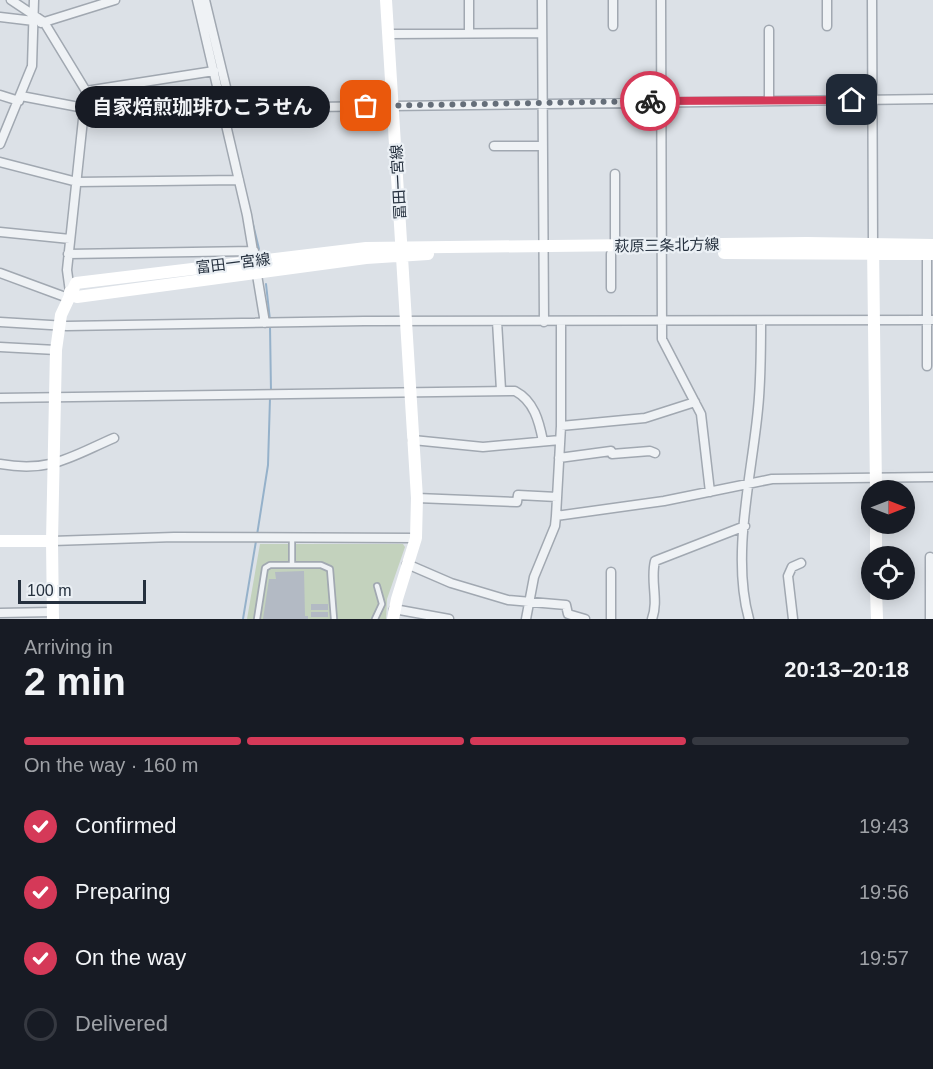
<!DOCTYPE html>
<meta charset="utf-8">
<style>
body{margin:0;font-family:Helvetica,"Noto Sans JP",sans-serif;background:#20242c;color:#f1f3f6;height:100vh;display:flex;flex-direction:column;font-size:22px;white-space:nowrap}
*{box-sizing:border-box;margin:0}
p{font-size:20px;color:#9ea1a6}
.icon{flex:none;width:33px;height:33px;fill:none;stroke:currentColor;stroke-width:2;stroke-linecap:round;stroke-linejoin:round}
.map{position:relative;height:619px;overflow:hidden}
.sheet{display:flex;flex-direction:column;background:#171b24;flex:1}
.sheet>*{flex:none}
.needle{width:39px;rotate:90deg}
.controls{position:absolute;left:861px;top:480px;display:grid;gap:12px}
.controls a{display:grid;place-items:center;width:54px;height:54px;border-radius:50%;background:#171b24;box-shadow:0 3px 15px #0003;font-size:30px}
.scale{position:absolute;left:18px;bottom:15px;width:128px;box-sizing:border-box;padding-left:6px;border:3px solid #25303e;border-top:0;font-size:16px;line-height:21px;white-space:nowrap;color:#25303e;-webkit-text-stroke:4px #ebf0f5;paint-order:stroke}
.pin{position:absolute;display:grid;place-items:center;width:51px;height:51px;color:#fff;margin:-26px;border-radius:12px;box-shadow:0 3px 9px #0006}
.courier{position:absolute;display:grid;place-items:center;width:60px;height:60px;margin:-30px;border:4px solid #d53958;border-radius:50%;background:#fff;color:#222;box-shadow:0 2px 8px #0007}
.bubble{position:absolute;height:42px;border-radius:21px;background:#171b24;box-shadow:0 3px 15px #0003;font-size:20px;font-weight:700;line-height:42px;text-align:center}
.summary em{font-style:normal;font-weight:700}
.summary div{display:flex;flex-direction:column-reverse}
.summary{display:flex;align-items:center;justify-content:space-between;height:102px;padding:0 24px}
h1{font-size:39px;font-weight:700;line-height:45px}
.bar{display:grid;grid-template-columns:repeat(4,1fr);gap:9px 6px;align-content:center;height:72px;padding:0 24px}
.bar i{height:8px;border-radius:4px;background:#363941}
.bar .selected{background:#d53958}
.bar p{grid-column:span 4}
ol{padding:0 24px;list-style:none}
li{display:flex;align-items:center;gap:18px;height:66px}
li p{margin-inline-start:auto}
li .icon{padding:6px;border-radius:50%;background:#d53958;color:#fff;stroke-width:4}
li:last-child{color:#9ea1a6}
li i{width:33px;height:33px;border:3px solid #363941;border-radius:50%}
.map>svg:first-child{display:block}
.green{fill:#c3d2bd}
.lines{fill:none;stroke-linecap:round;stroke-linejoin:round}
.stream{stroke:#95b1ca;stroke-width:2}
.building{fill:#b3bac4}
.lane-casing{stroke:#a1a8b1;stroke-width:8}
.street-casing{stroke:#a1a8b1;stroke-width:11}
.lane{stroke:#eff2f5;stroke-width:4.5}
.street{stroke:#eff2f5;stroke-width:8}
.secondary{stroke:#fff;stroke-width:12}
.done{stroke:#656e79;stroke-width:6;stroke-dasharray:0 10.8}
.route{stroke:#d53958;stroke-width:8}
.labels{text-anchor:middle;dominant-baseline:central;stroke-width:4.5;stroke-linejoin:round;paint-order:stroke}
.street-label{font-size:15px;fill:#25303e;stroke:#ebf0f5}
</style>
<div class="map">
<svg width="933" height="619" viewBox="0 0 933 619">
<rect width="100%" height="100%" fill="#dce1e7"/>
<path class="green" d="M260,544H403L405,547L387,599L386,619H247Z"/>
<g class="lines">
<path class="stream" d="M219,76L223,93
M251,216L259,249
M266,284L270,320
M270,326L271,392
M257,535L268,465L270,398
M243,619L256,541"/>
</g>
<path class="building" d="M304,571L305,616H308V619H263L269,579H276L275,572Z
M311,604H328V610H311Z
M311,612H328V617H311Z"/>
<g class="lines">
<g class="lane-casing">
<path id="lane" d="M292,565V539
M257,619L265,568L270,565H321L330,569L334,619
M375,619L382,604L377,586"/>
</g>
<g class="street-casing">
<path id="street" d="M11,0L44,22L86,91L67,270L70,292
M197,0L247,215L265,323
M205,0L231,108L933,99
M469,0V33
M542,0L544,322
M661,0L662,339L701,414L710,492
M827,0V26
M872,0L873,244
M0,17L34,21
M41,23L115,0
M613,26V0
M769,30V100
M389,34L542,33
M86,91L214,71
M0,95L19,101
M21,96L84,108
M0,144L32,66L34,0
M494,146H542
M0,162L77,182L239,180
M615,174V246
M0,232L70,239
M68,254L254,251
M611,254V288
M927,254V366
M0,273L68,298
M497,321L501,390
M0,322L67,326L364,321L933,320
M0,347L56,350
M0,398L515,391C534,401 539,421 543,441
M561,426L645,418L695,402
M413,440L483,447L560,440
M559,458L611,451L612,454L650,451L655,453
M0,464C50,473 70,457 114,438
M417,498L517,502L518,495L557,497
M556,516L664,501L772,479L933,477
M52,541L174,537L416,538
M930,557V619
M407,564L451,583L508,600L566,605L568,614L585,619
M394,609L449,619
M0,613L53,612
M526,619L534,577L555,526L556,516L561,426V322
M611,619V572
M652,619C659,600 650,581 655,561L745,526
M749,619C731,555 752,474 758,409C761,380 761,350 761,321
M793,619L788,576L792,567L801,563"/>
</g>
<use href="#lane" class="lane"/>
<use href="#street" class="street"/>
<path class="secondary" d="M386,0L417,498L416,538L397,599L393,619
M873,245L876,490
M724,253L933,254
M70,292L77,297L366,258L428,254
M876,524V556
M0,541H52
M876,590L877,619
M53,619L52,541L56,350L61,315L76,283L366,248L807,243L933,245"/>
</g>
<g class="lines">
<path class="done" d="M366,106L650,101"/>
<path class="route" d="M650,101L852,100"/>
</g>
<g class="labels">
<g class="street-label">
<text transform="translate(398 182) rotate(-93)">冨田一宮線</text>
<text transform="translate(667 245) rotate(-1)">萩原三条北方線</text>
<text transform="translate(233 263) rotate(-7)">富田一宮線</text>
</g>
</g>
</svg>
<div class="controls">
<a><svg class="needle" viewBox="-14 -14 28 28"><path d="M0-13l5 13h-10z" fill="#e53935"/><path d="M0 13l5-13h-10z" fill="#9ea1a6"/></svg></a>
<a><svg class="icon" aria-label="locate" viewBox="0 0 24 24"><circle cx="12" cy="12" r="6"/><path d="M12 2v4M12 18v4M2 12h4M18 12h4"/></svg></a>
</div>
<div class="scale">100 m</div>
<div class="pin" style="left:366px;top:106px;background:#ea580c"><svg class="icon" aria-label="bag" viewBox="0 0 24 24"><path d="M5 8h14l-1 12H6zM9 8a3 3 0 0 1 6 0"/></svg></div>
<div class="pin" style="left:852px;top:100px;background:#1f2937"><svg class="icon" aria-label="home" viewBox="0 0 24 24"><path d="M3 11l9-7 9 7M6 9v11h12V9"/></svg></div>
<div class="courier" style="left:650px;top:101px"><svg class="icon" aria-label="bike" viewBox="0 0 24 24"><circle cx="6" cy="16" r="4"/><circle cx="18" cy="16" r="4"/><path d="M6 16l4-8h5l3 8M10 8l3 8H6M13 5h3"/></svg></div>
<div class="bubble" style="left:75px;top:86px;width:255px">自家焙煎珈琲ひこうせん</div>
</div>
<section class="sheet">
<div class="summary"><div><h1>2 min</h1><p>Arriving in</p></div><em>20:13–20:18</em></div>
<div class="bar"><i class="selected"></i><i class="selected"></i><i class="selected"></i><i></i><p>On the way · 160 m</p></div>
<ol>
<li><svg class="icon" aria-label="check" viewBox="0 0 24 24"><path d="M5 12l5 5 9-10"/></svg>Confirmed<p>19:43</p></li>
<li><svg class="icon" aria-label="check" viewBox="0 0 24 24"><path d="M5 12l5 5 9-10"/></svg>Preparing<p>19:56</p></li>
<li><svg class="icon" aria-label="check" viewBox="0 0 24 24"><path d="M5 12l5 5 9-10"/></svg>On the way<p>19:57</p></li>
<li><i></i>Delivered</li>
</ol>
</section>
